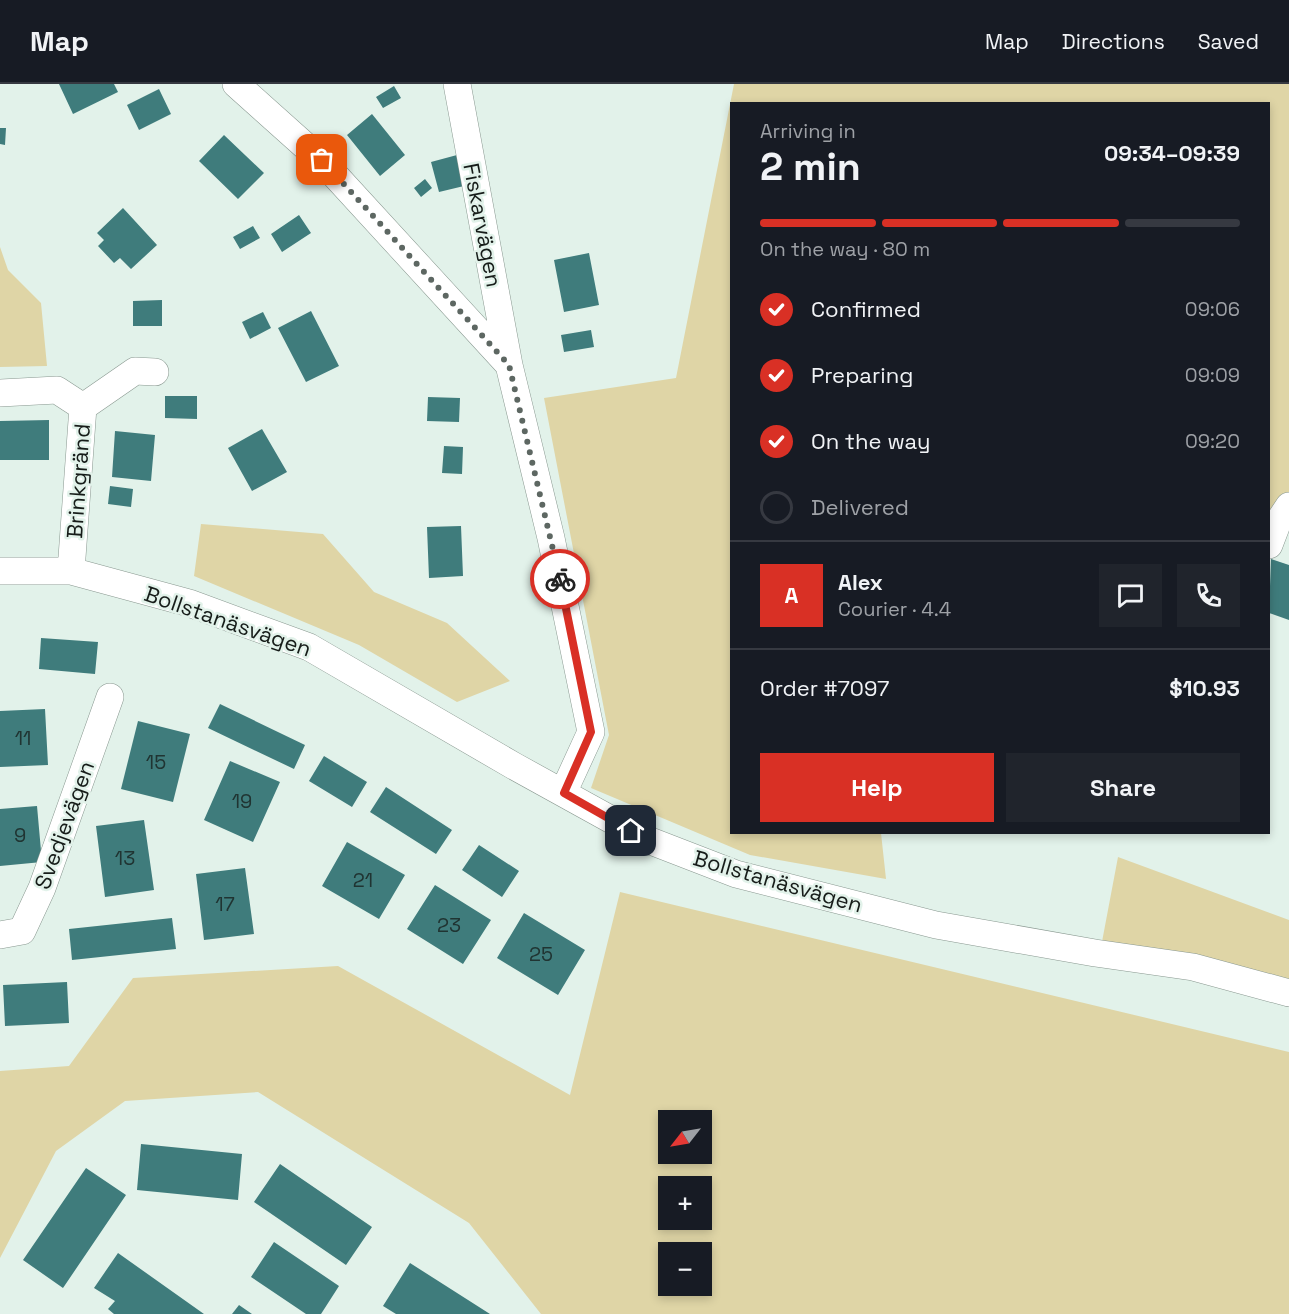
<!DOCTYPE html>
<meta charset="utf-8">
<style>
body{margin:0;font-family:"Space Grotesk",sans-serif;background:#20242c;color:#f1f3f6;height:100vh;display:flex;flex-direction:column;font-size:22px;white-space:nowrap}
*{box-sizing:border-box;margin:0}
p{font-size:20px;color:#9ea1a6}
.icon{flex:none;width:33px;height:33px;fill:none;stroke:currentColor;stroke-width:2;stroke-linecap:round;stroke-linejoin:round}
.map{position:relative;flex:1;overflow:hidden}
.sheet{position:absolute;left:730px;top:18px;width:540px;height:732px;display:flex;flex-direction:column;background:#171b24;border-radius:0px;box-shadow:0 3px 9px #0003}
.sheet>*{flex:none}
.needle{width:39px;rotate:239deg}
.tools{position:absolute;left:658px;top:1026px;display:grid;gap:12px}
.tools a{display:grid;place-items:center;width:54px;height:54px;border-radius:0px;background:#171b24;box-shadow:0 3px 9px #0003;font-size:30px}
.pin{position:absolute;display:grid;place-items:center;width:51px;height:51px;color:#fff;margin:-26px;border-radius:12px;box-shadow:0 3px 9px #0006}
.courier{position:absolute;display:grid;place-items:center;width:60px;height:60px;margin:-30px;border:4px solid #d93025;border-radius:50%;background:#fff;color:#222;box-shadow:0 2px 8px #0007}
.headline em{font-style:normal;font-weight:700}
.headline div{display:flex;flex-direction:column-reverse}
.headline{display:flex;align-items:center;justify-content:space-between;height:102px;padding:0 30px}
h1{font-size:39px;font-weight:700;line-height:45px}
.bar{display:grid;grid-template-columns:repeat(4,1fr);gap:9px 6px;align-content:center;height:72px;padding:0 30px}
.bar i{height:8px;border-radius:4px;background:#363941}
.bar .active{background:#d93025}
.bar p{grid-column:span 4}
.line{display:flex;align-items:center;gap:15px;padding:0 30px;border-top:2px solid #363941}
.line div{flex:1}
.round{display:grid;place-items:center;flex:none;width:63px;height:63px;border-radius:0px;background:#20242c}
ol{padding:0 30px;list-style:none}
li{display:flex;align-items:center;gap:18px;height:66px}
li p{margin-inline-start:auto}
li .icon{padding:6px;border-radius:50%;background:#d93025;color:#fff;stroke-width:4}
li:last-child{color:#9ea1a6}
li i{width:33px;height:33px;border:3px solid #363941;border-radius:50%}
.button{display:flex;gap:12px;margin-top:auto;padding:12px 30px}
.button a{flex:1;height:69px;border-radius:0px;background:#d93025;color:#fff;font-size:24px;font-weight:700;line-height:69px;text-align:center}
.button a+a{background:#20242c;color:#f1f3f6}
header{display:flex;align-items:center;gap:36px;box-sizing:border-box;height:84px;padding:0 30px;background:#171b24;border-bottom:2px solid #363941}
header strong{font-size:28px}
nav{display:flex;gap:33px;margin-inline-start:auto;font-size:21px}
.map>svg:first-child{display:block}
.green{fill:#dfd5a6;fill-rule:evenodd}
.building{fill:#3f7c7c}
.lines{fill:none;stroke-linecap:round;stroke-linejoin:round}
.minor-casing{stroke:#899890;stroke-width:28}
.minor{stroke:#fff;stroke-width:27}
.done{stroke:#5d6762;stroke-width:6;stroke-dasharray:0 10.8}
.route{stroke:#d93025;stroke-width:8}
.labels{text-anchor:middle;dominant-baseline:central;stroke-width:5;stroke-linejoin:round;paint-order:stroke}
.number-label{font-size:20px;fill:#203432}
.street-label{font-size:22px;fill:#161c19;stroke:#e2f2ea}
</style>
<header>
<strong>Map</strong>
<nav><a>Map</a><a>Directions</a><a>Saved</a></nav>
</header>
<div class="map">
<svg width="1289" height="1230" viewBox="0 0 1289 1230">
<rect width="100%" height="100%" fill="#e2f2ea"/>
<path class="green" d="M734,0H1289V434L1269,437V20H732V748L881,749L886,795L750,771L591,704L609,651L544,314L676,294Z
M0,163L8,186L41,219L47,282L0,283Z
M201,440L323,450L374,508L447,539L510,597L457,618L359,561L194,492Z
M1118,773L1289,836V902L1101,863Z
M620,808L1289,968V1230H541L469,1139L258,1008L125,1017L56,1067L0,1174V987L69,982L133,894L338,882L570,1011ZM702,1036V1070H669V1036ZM669,1102H702V1136H669ZM702,1168V1202H669V1168Z"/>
<path class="building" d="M59,0H114L118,8L73,30Z
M394,2L401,14L383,24L376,13Z
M159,5L171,30L139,46L127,21Z
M372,30L405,71L380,92L347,51Z
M0,44H6L5,61L0,60Z
M224,51L264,89L238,115L199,77Z
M457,71L464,102L439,108L431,78Z
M425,95L432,104L421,113L414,104Z
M123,124L157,161L131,185L120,174L114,179L98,162L104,156L97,149Z
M299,131L311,149L282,168L271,150Z
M253,142L260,154L240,165L233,153Z
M589,169L599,221L564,228L554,176Z
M162,216V242H133V217Z
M311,227L339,282L306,298L278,244Z
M263,228L271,244L250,255L242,238Z
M591,246L594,263L564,268L561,251Z
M165,312H197V335L165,334Z
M428,313L460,314L459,338L427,337Z
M49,336V376H0V337Z
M262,345L287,388L252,407L228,364Z
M115,347L155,351L151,397L112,393Z
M444,362L463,363L462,390L442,389Z
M110,402L133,405L131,423L108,420Z
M461,442L463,492L429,494L427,443Z
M1271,475L1289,481V536L1269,529Z
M41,554L98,558L95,590L39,585Z
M220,620L305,661L294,685L208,644Z
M45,625L48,681L0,683V627Z
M138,637L190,650L173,718L121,705Z
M324,672L367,698L352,723L309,697Z
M230,677L280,698L253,758L204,736Z
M386,703L452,746L436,770L370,728Z
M37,722L42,778L0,782V725Z
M144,736L154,806L105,813L96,742Z
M347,758L405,791L379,835L322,802Z
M479,761L519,787L502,813L462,786Z
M245,784L254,850L204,856L196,790Z
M435,801L491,836L463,880L407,845Z
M524,829L585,866L558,911L497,874Z
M172,834L176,865L72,876L69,845Z
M67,898L69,939L5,942L3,901Z
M141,1060L242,1070L238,1116L137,1106Z
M280,1080L372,1143L346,1181L254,1118Z
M86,1084L126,1111L63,1204L23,1176Z
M274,1158L339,1202L321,1230H306L251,1193Z
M118,1169L204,1230H114L108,1225L115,1217L94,1204Z
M410,1179L490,1230H396L383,1222Z
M239,1221L252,1230H232Z"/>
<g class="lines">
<g class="minor-casing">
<path id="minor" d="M236,0L322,77L509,281L551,454L591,648L563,709
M457,0L509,281
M0,309L57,306L83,323L71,487
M83,323L135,287L155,288
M1269,461L1277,440L1289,422
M0,487H71L189,519L309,563L514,682L648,756L736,790L936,841L1095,869L1193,883L1289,909
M0,851L22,847L42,804L110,613"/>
</g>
<use href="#minor" class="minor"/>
</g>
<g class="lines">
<path class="done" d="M322,76L509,281L560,495"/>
<path class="route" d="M560,495L591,648L564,709L631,747"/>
</g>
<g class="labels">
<g class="number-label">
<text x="23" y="654">11</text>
<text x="156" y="678">15</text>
<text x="242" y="717">19</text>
<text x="20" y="751">9</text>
<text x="125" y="774">13</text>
<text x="363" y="796">21</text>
<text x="225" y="820">17</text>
<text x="449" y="841">23</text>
<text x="541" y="870">25</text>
</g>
<g class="street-label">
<text transform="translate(483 141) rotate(79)">Fiskarvägen</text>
<text transform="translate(78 397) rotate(-86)">Brinkgränd</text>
<text transform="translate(228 537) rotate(19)">Bollstanäsvägen</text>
<text transform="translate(64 741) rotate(-70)">Svedjevägen</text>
<text transform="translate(778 797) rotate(16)">Bollstanäsvägen</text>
</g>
</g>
</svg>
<div class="tools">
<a><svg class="needle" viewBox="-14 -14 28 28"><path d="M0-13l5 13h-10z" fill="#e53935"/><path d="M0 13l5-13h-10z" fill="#9ea1a6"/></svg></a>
<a>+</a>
<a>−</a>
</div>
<div class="pin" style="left:322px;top:76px;background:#ea580c"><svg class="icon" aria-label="bag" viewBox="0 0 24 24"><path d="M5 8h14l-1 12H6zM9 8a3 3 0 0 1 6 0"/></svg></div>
<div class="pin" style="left:631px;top:747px;background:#1f2937"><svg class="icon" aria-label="home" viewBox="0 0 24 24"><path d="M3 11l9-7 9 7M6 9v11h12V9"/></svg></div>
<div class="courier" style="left:560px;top:495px"><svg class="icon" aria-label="bike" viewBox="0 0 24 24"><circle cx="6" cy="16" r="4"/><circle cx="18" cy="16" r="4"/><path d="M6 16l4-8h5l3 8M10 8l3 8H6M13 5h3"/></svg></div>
<section class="sheet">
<div class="headline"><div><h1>2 min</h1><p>Arriving in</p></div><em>09:34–09:39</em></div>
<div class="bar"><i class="active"></i><i class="active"></i><i class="active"></i><i></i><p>On the way · 80 m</p></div>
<ol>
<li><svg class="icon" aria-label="check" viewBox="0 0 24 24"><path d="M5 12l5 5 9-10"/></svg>Confirmed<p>09:06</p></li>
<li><svg class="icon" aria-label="check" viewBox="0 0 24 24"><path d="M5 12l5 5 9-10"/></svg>Preparing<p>09:09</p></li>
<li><svg class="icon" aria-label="check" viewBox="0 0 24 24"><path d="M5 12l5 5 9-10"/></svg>On the way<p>09:20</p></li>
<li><i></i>Delivered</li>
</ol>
<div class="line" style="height:108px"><b class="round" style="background:#d93025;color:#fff">A</b><div><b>Alex</b><p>Courier · 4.4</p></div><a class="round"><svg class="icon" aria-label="chat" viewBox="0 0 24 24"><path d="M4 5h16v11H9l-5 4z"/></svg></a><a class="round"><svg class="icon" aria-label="phone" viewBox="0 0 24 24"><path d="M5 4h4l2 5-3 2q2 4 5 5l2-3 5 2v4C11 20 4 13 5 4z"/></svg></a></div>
<div class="line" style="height:78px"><div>Order #7097</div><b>$10.93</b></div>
<div class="button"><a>Help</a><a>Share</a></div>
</section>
</div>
